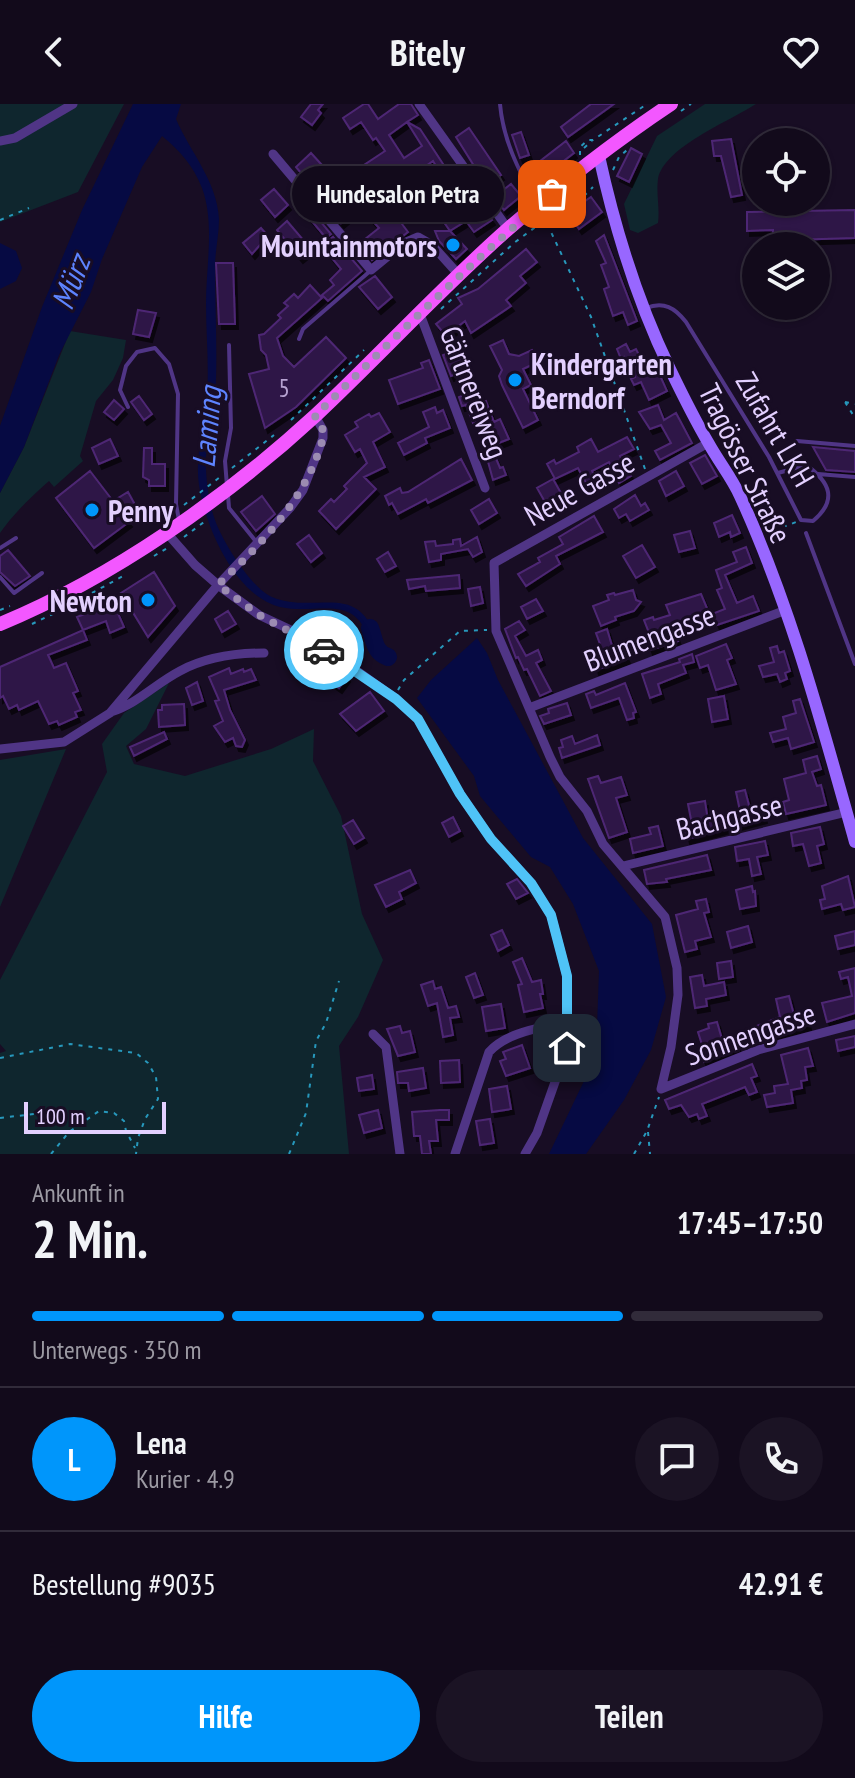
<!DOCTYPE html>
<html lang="de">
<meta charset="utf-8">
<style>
body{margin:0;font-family:"PT Sans Narrow",sans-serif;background:#1b1324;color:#f1f3f6;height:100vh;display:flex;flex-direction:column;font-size:30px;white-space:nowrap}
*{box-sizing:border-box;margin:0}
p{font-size:26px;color:#9c9aa3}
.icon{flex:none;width:44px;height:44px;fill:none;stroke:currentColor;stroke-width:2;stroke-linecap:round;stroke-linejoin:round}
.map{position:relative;height:1050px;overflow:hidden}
.details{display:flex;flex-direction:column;background:#120a1b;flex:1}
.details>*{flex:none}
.controls{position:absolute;left:742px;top:24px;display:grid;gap:16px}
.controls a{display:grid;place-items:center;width:88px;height:88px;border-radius:50%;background:#120a1b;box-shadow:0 2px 6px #0004,0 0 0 2px #312b3a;font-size:40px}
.scale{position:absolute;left:24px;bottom:20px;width:142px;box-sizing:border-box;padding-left:8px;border:4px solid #e3d0ff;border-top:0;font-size:22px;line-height:28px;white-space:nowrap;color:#e3d0ff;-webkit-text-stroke:6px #180d24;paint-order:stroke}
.pin{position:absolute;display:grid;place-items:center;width:68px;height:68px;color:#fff;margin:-34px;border-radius:16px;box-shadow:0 4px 12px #0006}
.courier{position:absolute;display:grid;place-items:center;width:80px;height:80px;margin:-40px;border:6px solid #4fc3f7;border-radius:50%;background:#fff;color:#222;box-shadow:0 2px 10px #0007}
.bubble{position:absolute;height:56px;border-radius:28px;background:#120a1b;box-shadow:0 2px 6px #0004,0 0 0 2px #312b3a;font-size:26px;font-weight:800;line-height:56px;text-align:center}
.summary em{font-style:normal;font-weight:800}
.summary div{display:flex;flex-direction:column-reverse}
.summary{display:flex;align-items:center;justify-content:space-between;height:136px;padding:0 32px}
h1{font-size:52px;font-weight:800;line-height:60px}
.bar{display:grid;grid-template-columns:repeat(4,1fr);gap:12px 8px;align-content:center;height:96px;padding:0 32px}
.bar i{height:10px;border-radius:6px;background:#312b3a}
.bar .selected{background:#0096fb}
.bar p{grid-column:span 4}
.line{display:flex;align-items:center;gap:20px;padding:0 32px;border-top:2px solid #312b3a}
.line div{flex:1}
.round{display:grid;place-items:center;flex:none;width:84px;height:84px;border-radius:42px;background:#1b1324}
.cta{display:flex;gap:16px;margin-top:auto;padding:16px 32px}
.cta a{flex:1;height:92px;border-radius:48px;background:#0096fb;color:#fff;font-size:32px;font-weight:800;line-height:92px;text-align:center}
.cta a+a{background:#1b1324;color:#f1f3f6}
header{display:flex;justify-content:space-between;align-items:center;height:104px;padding:0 32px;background:#120a1b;font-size:36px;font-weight:800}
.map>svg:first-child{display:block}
.green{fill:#0f262e}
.water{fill:#060a43}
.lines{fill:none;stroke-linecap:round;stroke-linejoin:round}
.river{stroke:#060a43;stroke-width:18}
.building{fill:#2f1746;stroke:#4e2874;stroke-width:2;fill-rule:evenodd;filter:url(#shadow)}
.path{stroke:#2798bc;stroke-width:2;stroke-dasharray:4 6;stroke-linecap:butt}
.lane{stroke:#503586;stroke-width:4}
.street{stroke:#503586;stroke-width:9}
.secondary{stroke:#9867ff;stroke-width:12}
.primary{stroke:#f357ff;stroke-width:14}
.done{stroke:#9c8cb2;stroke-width:8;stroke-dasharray:0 14.4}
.route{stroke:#4fc3f7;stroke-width:10}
.poi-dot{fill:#0096fb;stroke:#180d24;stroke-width:3}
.labels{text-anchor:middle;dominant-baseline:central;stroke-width:6;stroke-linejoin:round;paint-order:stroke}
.number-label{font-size:26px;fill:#b6a2d1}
.poi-label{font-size:30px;font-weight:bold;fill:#e3d0ff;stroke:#180d24;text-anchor:end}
.street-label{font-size:30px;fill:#e3d0ff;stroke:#180d24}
.water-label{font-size:32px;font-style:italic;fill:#5e84ff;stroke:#180d24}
</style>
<header><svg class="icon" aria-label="back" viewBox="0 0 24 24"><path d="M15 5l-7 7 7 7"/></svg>Bitely<svg class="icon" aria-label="heart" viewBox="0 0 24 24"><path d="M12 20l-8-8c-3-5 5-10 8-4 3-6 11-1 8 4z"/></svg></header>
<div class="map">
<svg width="855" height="1050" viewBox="0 0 855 1050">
<defs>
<filter id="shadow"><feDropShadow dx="3" dy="5" stdDeviation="0" flood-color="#0009"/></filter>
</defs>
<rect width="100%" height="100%" fill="#180d24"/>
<path class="green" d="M0,0H124L78,88L0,118Z
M705,0H756C730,17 664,43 658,75C656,90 660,104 658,119L638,129L630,126L624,100L657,32Z
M70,227L126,236L123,254L113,276L96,297L80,352L83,357L54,383L49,377C31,393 14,409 0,429V389L24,343Z
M169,579L146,625L126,642L134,660L185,672L271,645L314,625L313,657L341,712L362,810L383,856L358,913L339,942L349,1050H0V949L6,947L0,940V876L107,668L102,640L124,609Z
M66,645L0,803V656Z"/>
<path class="water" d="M133,0H181L176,15C190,48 217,77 219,115C219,131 215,147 215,163C215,208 218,252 215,297C214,315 208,332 206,350C205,370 208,397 215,416C222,437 252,485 272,493C318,512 361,472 379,544L372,546C358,485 322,512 280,503C235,492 205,422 199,381C195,354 203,330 206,303C210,268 206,234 206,199C206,162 215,119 202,84C193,61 180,47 162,32L142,63L102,155L91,188L59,251L24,343L0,389V322L42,203L82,106Z
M0,139L16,147L22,164L16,177L0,185Z
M477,534L487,549L498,576L583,734L652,820L666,893L651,946L624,996L586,1050H549L596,952L599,867L573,800L550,763L531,753L480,692L474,672L417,594L431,576Z"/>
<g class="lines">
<path class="river" d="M370,524C375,537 374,548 388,553"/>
</g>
<path class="building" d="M311,0H323L318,6L321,9L312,21L301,13Z
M364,0H368L378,15L399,0H411L418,11L407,18L420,25L447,66L441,70L433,57L419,67L416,63L399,74L407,84L387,100L408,128L372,156L359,140L379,124L360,103L341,119L331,108L370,73L361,63L385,47L376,34L373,36L361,18L350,25L343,14ZM407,18L422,42L404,54L389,31Z
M591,0H614L568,33L561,23Z
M469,24L501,71L486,81L456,33Z
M521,28L529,51L520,54L512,31Z
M731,35L742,91L731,93L721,52H714L712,37Z
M566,37L574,49L535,79L526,68Z
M631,44L642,50L629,78L617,72Z
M311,49L321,60L315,65L330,83L320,92L296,63Z
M462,74L492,116L474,128L466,117L450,127L467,145L456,155L439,137L435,127H450L432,101L448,90L454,99L466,91L457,77Z
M511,80L521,92L504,106L494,93Z
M274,85L288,101L275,113L261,96Z
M591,93L602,108L579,125L568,109Z
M310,105L331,130L326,134L305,109Z
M855,106V134L789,136L788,131H773V126L747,127V108Z
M287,117L311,145L300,154L277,126Z
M261,124L268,132L252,150L243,139Z
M604,131L637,217L628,221L623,208L613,212L604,185L609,183L601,161L606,159L596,137Z
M333,133L362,167L328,197L322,191L334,181L330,176L341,165L322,142Z
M526,145L537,158L520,172L526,179L506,196L511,202L471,229L465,217L446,232L436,220L462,200L458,194L478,185Z
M216,159H233L235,220H219Z
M375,172L392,193L378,205L359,183Z
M310,181L322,194L277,234L283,252L294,263L326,233L346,254L296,303L265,324L249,270L269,265L266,251L261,246L259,231L264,230L281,214L278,211L288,202L284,199L294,190L298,194Z
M138,206L156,209L149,233L133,230Z
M503,236L509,250L519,252L532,246L538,258L523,265L531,281L523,285L538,316L523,324L502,281L499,272L502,266L490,242Z
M626,240L630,248L636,245L649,271L658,267L667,287L649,296L641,278L634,281L631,275L635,273L624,253L621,255L617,245Z
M449,249L451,254L464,249L470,265L451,272L443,251Z
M429,256L440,285L398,300L389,276L423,264L421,259Z
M470,289L475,302L486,297L494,318L500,315L509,335L491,342L480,316L473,319L466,301L462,302L459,293Z
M139,292L152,310L144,316L131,298Z
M114,296L124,305L114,316L104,308Z
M658,301L664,316L676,309L692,339L660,356L655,347L671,339L661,321L650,325L639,308Z
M435,303L437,309L443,306L450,324L425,334L427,339L404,351L398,339L429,323L423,308Z
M379,309L390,328L373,338L385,363L364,373L376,385L336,425L319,407L331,395L334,398L347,385L344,382L367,359L360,345L355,348L345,331L358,323L355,318L369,310L371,313Z
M627,333L634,345L620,352L631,372L619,379L609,358L592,367L596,375L587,381L578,364L555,375L547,360L554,356L556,360L579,348L577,343L591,335L598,348Z
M110,335L118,352L99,360L92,344Z
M813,343L855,347V368L826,366Z
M144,344H152V360H165V382H149V376L143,373Z
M705,351L717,372L702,380L690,359Z
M495,352L500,364L503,363L506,371L493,376L487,354Z
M461,355L472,376L428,399L426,395L398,410L392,399L389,401L385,392L400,384L402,389L408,388Z
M90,367L113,397L128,388L139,408L126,415L129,418L94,444L56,394Z
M676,367L684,382L666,392L659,377Z
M553,375L565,396L549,405L537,384Z
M635,391L641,402L645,399L649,406L630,417L626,410L619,414L614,405Z
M262,392L275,410L256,427L241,408Z
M489,395L497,409L479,420L471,406Z
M732,411L740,429L731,433L730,428L719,433L714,419Z
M594,412L603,428L556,452L560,460L526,482L518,470L540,458L538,454L563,440L559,433Z
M690,427L695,444L679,448L674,431Z
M309,431L322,449L311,458L297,440Z
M477,433L482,448L473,453L468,445L441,450V456L429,458L425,438L435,437L436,442L453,440V436L460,435L461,442Z
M642,441L655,463L636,474L623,452Z
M746,443L752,459L725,471L737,499L753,492L759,507L717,521L712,510L725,505L717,486L722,484L716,466L737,458L733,448Z
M8,446L30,472L15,482L0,468V452Z
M388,448L396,462L385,468L377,455Z
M154,468L175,502L148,533L121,489Z
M459,471L460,484L426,487L425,482L409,485L407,476Z
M480,483L483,499L471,502L468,485Z
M633,486L636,496L641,498L634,507L615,513L616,516L601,522L593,502L609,496L607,491L614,489L615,491Z
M701,490L709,509L676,523L674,525L678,537L650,546L646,535L651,534L644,516L653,513L654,516L670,511L666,501Z
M536,495L543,507L527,515L521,503Z
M113,498L124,523L110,529L106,517L83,526L77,513Z
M228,507L236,520L222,528L215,515Z
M519,517L525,526L515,532L526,552L538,546L542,556L536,559L551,587L540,592L527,565L524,566L518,553L516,554L505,525Z
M607,525L613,545L622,542L627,555L596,566L590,547L601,543L596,529Z
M83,526L87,536L48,551L54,564L66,559L78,587L73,589L81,606L75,608L77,613L59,621L57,617L49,620L38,597L19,606L17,601L9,605L3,592L0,594V563Z
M726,540L732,554L727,556L736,580L716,586L708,561L700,564L696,552Z
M777,542L779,549L784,547L790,567L785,569L787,575L780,578L777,570L763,573L759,562L774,558L770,544Z
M692,550L694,558L683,561L686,569L658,580L661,590L650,594L642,570L680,558L679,555Z
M229,564L231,570L243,565L244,568L251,565L256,576L224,586L230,606L245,636L242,643L236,642L233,634L225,638L214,622L223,617L215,597L219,596L209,573Z
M334,564L347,573L339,584L326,575Z
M197,578L203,597L192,601L186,584Z
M625,579L636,608L633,609L634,614L627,616L619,594L591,604L586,590L594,587L596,591Z
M370,588L384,607L356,627L340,610Z
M724,592L728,615L712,618L708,595Z
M800,595L814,638L791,645L788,634L773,638L770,629L786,625L783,613L796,609L793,597Z
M567,599L571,611L544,620L540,612L549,609L548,605Z
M184,600L185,621L159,623L158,606H162V601Z
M164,628L167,635L134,652L130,643Z
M597,631L600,641L562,654L559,644L563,643L561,636L572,632L575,640Z
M817,652L821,665L812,668L817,682L821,681L826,701L786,710L783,698L789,696L784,675L806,669L803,656Z
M598,672L601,679L621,673L627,691L616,694L627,728L609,734L588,675Z
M745,686L750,705L761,702L764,714L687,735L684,722L692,721L688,700L705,697L708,717L732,714L731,709L740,707L736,688Z
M453,713L460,727L449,733L442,719Z
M353,716L364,734L354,740L343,722Z
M658,722L663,742L633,749L630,735L651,730L649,724Z
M820,723L824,740L817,742L821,759L809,762L803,740L793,742L791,729Z
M765,737L768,751L757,753L761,770L752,772L749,755L737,757L735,743Z
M707,751L711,766L666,775L667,778L647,780L644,766Z
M410,766L416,779L399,788L402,795L386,803L375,781Z
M848,772L855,803L843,806L841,800L822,805L820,796L825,795L822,782Z
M517,775L528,789L516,795L507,780Z
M752,782L753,788L755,787L756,802L740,805L736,786Z
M706,795L709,808L704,809L711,833L695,837L697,845L685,848L676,811L698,805L696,797Z
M748,822L752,838L731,844L727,828Z
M502,826L509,841L498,847L491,831Z
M855,827V841L838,845L835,832Z
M522,854L532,878L541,876L543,890H540L543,904L524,908L518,881L522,880L513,858Z
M731,857L733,873L719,875L717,859Z
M855,864V909L827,918L822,899L852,892L848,873L841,875L839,868Z
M475,869L483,891L474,894L466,873Z
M702,871L704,882L724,878L726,891L706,895L707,902L695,904L690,873Z
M433,877L435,885L441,883L448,904L456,902L459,913L450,914L453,931L443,933L437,899L428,902L421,881Z
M789,892L794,911L805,908L808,921L752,936L749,925L780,913L776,895Z
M501,900L505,924L486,927L482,903Z
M717,918L722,935L724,934L726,937L734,934L738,944L704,958L699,946L703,944L698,928L709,924L708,920Z
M400,922L402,929L410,927L415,948L398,952L387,925Z
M855,932V943L838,947L836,936Z
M522,941L530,964L506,972L500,957L506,955L503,948Z
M808,944L813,962L805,963L807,976L801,977L802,984L791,986L793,999L767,1003L764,991L775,989L774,982L788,980L781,951Z
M459,956L460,978L441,979L440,957Z
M752,960L757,972L751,974L757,988L749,991L745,983L702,1000L707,1012L699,1015L697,1010L689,1013L681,1001L669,1005L665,996Z
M423,964L426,984L409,987L408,979H398L397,968Z
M372,971L374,985L359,987L357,974Z
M507,982L511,1005L492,1008L489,985Z
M378,1006L382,1024L364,1029L359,1011Z
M440,1006H449V1016H436L438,1037H429L431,1050H422L420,1032H414L412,1008Z
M490,1015L494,1039L480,1041L476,1017Z"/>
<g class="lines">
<path class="path" d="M681,7L691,0
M584,44L592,37
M580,51V43L588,36H593L647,0
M613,66L619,53L627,46
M578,92L580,96L593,83
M543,111L591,213L645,365
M0,116L29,104
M782,134L787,142
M752,157L756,158
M441,205L514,139L585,86
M845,298L855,314
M845,298L855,300
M291,316L364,246
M232,364L274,331
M184,401L220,373
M764,417L762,392L786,422L796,418
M184,433L208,415
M154,452L169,443
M92,489L125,471
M0,506L10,502
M32,520L69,502
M398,586L404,576L460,527L487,526
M0,954L70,940L136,949L148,959L156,973L158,995L145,1015L138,1034L136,1050
M0,1014L34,1010L81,1018
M648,1028L650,1050
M51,1050L69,1028L99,1007L114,1009L124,1017L126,1027L135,1044
M289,1050L306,1009L316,937L326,919L339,877
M634,1050L647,1027L659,993"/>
<path class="lane" d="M500,0C503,36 519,67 536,98
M646,204C664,197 675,204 686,218L769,353L801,416L813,417C838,396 830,378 806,361L778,369
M299,235L303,225L369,168
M128,303L120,286L126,262L137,248L155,244L169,260L178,290L176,400L179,416
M797,337L855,342
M818,370L855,373
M227,382L225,357L231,324L229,241
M228,391L229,404L258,440
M806,429L855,560
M0,444L16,434
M0,473L14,489L42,469"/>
<path class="street" d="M419,0L508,125
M0,37L15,34L73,0
M273,50L371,166L404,139L418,133L432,141L459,171
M420,210L485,384
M166,428L195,461L218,481L259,511L293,527L357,567L396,595L418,615L460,690L491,735L531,779L551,811L567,872V944L537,1029L525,1050
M529,604L786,506
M111,608C137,600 155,580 180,567C206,553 235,549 264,549
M0,645L64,638L110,609L218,481L290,404L303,386L323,334V326L315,312
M623,762L847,708
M373,930L386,943L400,1050
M661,985L671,943L678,891L677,864L665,813L603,740L587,707L560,673L550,653L496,527L494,459L708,339
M661,985L758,946L855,920
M455,1050L489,948C508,927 543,924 569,917"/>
<path class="secondary" d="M599,52C615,125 637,197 670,265C682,290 695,316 709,340C719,358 732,374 740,392C791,503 822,621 855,738"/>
<path class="primary" d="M0,520C112,474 227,393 316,311C381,250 441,184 508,125C559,81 614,38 671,0"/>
</g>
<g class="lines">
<path class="done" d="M324,546L259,511L218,481C262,439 307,394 323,334V326L315,312C392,236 469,160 552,90"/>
<path class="route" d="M324,546L396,595L418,615L460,690L491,735L531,779L551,811L567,872V944"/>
</g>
<g class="poi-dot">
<circle cx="453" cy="141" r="8"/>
<circle cx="515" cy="276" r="8"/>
<circle cx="92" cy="406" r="8"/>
<circle cx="148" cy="496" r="8"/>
</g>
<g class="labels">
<g class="number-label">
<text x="284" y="283">5</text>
</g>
<g class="poi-label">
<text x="437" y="141">Mountainmotors</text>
<text x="531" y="259" text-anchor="start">Kindergarten<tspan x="531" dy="34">Berndorf</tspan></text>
<text x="108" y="406" text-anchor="start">Penny</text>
<text x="132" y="496">Newton</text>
</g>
<g class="street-label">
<text transform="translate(475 288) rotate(69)">Gärtnereiweg</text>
<text transform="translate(776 325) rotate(60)">Zufahrt LKH</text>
<text transform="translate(746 359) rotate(64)">Tragösser Straße</text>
<text transform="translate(579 384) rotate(-29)">Neue Gasse</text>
<text transform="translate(649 533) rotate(-21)">Blumengasse</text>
<text transform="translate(729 712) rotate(-14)">Bachgasse</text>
<text transform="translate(750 929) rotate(-19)">Sonnengasse</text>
</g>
<g class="water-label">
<text transform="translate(70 178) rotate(-69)">Mürz</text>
<text transform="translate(206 323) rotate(-85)">Laming</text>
</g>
</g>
</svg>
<div class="controls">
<a><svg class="icon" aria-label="locate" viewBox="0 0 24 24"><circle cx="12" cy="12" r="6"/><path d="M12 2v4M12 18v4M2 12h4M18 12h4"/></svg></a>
<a><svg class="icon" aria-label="layers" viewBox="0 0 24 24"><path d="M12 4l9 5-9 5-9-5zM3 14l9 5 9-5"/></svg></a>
</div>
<div class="scale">100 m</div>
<div class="pin" style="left:552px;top:90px;background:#ea580c"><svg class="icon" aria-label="bag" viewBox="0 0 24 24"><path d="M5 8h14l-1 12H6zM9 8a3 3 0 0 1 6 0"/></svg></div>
<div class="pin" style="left:567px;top:944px;background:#1f2937"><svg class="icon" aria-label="home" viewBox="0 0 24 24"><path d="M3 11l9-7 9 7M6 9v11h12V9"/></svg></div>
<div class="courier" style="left:324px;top:546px"><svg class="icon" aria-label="car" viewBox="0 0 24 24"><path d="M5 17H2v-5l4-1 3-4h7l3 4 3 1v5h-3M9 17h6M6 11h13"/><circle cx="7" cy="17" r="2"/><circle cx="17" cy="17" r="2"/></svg></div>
<div class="bubble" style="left:292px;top:62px;width:212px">Hundesalon Petra</div>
</div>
<section class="details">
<div class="summary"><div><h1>2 Min.</h1><p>Ankunft in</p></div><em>17:45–17:50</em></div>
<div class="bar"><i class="selected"></i><i class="selected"></i><i class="selected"></i><i></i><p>Unterwegs · 350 m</p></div>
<div class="line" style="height:144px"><b class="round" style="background:#0096fb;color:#fff">L</b><div><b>Lena</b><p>Kurier · 4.9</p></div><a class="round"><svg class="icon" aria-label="chat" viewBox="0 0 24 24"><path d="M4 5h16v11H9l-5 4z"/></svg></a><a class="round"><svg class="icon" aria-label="phone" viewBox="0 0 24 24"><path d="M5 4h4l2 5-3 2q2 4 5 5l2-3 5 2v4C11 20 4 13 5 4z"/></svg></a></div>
<div class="line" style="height:104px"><div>Bestellung #9035</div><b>42.91 €</b></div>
<div class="cta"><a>Hilfe</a><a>Teilen</a></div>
</section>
